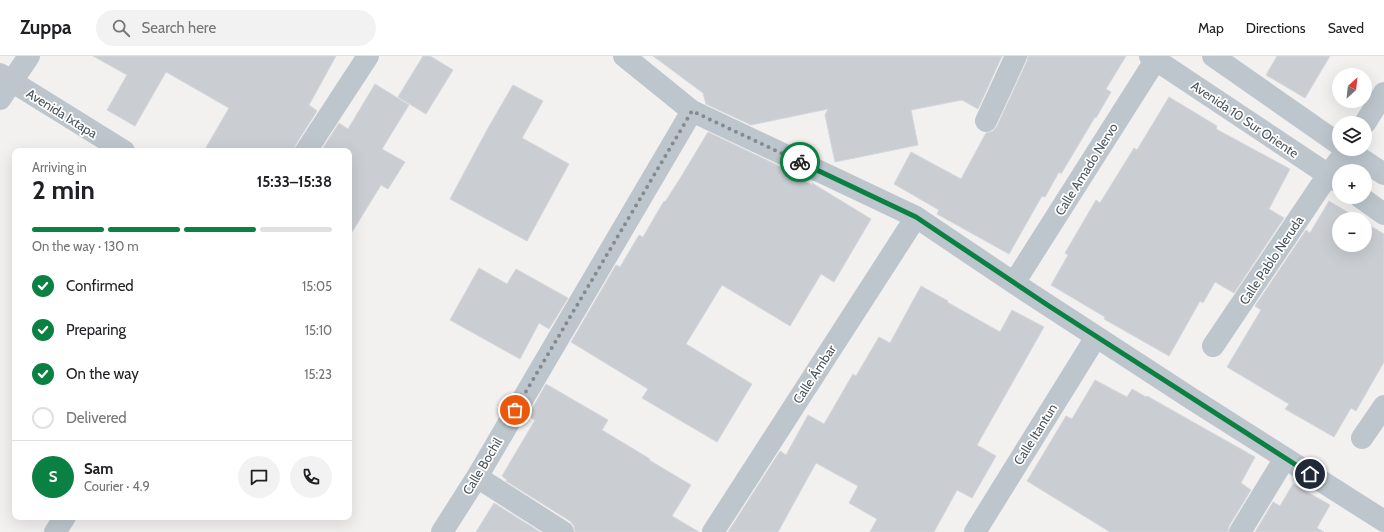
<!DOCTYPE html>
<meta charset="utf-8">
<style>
body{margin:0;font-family:Cabin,sans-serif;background:#f2f2f2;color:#202124;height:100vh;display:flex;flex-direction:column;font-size:15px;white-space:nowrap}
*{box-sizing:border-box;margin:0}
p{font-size:13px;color:#757577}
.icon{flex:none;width:22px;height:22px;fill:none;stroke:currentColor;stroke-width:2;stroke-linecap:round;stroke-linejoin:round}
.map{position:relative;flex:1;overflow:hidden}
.details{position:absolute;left:12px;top:92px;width:340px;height:372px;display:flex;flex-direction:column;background:#fff;border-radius:8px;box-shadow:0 4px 16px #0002}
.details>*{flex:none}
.needle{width:26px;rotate:27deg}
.controls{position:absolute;left:1332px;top:12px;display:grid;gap:8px}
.controls a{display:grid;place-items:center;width:40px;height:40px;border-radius:50%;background:#fff;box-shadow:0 4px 16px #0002;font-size:20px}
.pin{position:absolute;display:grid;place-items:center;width:34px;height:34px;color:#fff;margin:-17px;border:2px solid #fff;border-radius:50%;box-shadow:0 1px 4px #0007}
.courier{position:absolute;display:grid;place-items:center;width:40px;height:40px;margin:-20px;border:3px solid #0b8043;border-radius:50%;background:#fff;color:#222;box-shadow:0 1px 5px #0007}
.head em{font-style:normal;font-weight:700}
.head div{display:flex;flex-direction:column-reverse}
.head{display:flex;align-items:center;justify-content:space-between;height:68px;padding:0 20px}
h1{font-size:26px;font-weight:700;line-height:30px}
.bar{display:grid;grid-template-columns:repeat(4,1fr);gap:6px 4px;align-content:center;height:48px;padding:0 20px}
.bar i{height:5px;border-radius:3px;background:#e0e0e0}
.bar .current{background:#0b8043}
.bar p{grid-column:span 4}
.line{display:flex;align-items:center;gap:10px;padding:0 20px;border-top:1px solid #e0e0e0}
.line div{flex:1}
.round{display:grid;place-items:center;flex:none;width:42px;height:42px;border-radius:21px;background:#f2f2f2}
ol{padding:0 20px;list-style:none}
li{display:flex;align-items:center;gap:12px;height:44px}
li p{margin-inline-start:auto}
li .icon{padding:4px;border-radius:50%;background:#0b8043;color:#fff;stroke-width:4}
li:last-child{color:#757577}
li i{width:22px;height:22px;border:2px solid #e0e0e0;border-radius:50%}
header{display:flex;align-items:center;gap:24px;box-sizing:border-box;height:56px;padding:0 20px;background:#fff;border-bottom:1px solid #e0e0e0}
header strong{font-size:19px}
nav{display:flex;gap:22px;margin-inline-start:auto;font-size:14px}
.search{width:280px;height:36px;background:#f2f2f2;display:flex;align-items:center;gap:10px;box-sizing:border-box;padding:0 14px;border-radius:22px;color:#757577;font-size:15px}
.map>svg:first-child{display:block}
.building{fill:#caced2;stroke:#d4d7db}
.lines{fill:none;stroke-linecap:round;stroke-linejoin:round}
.minor{stroke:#bcc6cc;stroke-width:22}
.done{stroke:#848b90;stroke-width:4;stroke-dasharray:0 7.2}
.route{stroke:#0b8043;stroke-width:5}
.labels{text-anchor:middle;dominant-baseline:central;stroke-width:3.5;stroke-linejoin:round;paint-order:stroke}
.street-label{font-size:13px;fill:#49555d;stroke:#fff}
</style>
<header>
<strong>Zuppa</strong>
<div class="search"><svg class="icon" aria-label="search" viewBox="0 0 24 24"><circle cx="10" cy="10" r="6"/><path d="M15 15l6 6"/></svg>Search here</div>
<nav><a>Map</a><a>Directions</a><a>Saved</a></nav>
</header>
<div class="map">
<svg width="1384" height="476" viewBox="0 0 1384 476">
<rect width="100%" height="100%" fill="#f3f0f0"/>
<path class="building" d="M93,0H336L309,49L317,55L296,88L294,95H204L229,52L166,16L135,70L107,54L127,19Z
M423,0H430L453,14L426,58L398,41Z
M653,0H1002L978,53L962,44L911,54L918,89L835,106L825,59L828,53L751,69L706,48L703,37Z
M1028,0H1126L1106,33L1111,36L1096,62L1095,61L1061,118L1059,116L1045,141L1042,140L1009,198L937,158L939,154L894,128L911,96L961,123L986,77L993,75L997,70L1027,5Z
M1277,0H1330L1305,42L1266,19Z
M375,28L409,49L382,93L405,106L388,133L381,129L349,181V95H321L339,67L348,73Z
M513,29L543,45L522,82L569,108L527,185L450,143L488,72Z
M1169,41L1217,70L1216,73L1290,113L1269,153L1284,162L1234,237L1215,226L1203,247L1200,245L1169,300L1104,263L1105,261L1051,229L1068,199L1065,197L1096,144L1100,147L1134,92L1137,94Z
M708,76L775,108L812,129V127L871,163L834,226L821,218L790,270L722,229L686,288L752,328L717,386L642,342L648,333L571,286L616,209L620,211L639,179L643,181L664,145L665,146L681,121Z
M1329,145L1359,163H1339V189H1365V167L1384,178V306L1356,355L1351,352L1334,381L1285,353L1289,348L1227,311L1261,254L1255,250L1306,174L1310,177Z
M479,212L507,228L516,213L568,242L549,273L539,267L520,303L450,264Z
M921,230L948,245L947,246L1000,276L1012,254L1044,271L977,389L996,400L972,442L957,434L934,476H870L877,463L849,447L858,430L816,407L778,476H728L780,395L786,399L808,359L824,368L853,318L856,320L879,281L890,287Z
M1095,324L1127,341L1132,333L1146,341L1147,340L1255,401L1241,427L1251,434L1229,470L1228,476H1110L1027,425L1066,360L1072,363Z
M546,328L608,364L602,374L650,403L649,404L691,429L672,460L699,476H575L574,470L570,465L506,425L507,424L502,420L535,364L528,360Z
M1293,428L1330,449L1317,472L1324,476H1255L1273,446L1280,450Z
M494,447L540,476H476Z"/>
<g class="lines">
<path class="minor" d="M624,0L692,55L916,161L1014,227L1192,343L1384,465
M1150,0L1339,126
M1213,0L1339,88
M0,18L124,95
M0,43L29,0
M986,65L1016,0
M1365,67L1384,37
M1346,93L1384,118
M306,95L368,0
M1360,141L1384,158
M1014,227L1158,0
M1213,290L1328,119L1348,93
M1362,382L1384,350
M477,421L563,476
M55,476L65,461
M442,476L477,421L692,55
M713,476L916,161
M975,476L1096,281
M1240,476L1285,402"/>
</g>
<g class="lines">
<path class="done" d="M515,354L692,55L800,106"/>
<path class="route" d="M800,106L916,161L1049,250L1310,418"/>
</g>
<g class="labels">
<g class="street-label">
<text transform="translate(62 57) rotate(32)">Avenida Ixtapa</text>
<text transform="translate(1245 63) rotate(34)">Avenida 10 Sur Oriente</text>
<text transform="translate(1086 113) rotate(-58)">Calle Amado Nervo</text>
<text transform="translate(1271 204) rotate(-56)">Calle Pablo Neruda</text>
<text transform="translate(814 318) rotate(-57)">Calle Ámbar</text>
<text transform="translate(1035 378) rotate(-58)">Calle Itantun</text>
<text transform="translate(482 410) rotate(-59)">Calle Bochil</text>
</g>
</g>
</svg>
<div class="controls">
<a><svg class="needle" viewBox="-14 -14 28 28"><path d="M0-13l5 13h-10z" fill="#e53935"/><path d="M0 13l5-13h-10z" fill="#757577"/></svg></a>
<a><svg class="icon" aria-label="layers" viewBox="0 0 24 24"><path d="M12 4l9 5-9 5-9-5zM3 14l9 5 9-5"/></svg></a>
<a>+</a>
<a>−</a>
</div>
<div class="pin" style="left:515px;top:354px;background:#ea580c"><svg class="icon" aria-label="bag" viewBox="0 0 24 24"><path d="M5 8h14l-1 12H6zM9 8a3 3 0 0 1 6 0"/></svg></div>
<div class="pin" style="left:1310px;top:418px;background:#1f2937"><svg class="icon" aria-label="home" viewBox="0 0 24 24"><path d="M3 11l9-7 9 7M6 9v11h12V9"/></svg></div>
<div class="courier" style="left:800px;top:106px"><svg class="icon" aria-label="bike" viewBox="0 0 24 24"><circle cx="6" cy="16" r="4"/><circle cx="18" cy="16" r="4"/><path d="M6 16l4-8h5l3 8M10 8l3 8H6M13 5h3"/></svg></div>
<section class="details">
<div class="head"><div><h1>2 min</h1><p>Arriving in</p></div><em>15:33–15:38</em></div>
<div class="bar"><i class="current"></i><i class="current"></i><i class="current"></i><i></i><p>On the way · 130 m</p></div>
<ol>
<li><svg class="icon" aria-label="check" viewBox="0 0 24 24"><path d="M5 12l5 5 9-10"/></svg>Confirmed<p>15:05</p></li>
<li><svg class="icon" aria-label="check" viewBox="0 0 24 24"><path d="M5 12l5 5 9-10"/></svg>Preparing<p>15:10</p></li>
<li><svg class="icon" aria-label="check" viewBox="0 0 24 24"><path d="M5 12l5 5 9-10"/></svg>On the way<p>15:23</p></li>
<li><i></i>Delivered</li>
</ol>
<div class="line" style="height:72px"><b class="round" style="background:#0b8043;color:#fff">S</b><div><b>Sam</b><p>Courier · 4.9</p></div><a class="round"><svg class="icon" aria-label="chat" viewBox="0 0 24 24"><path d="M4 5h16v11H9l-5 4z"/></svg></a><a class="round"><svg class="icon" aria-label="phone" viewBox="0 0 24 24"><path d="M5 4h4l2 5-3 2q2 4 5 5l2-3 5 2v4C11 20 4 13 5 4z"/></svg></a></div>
</section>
</div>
